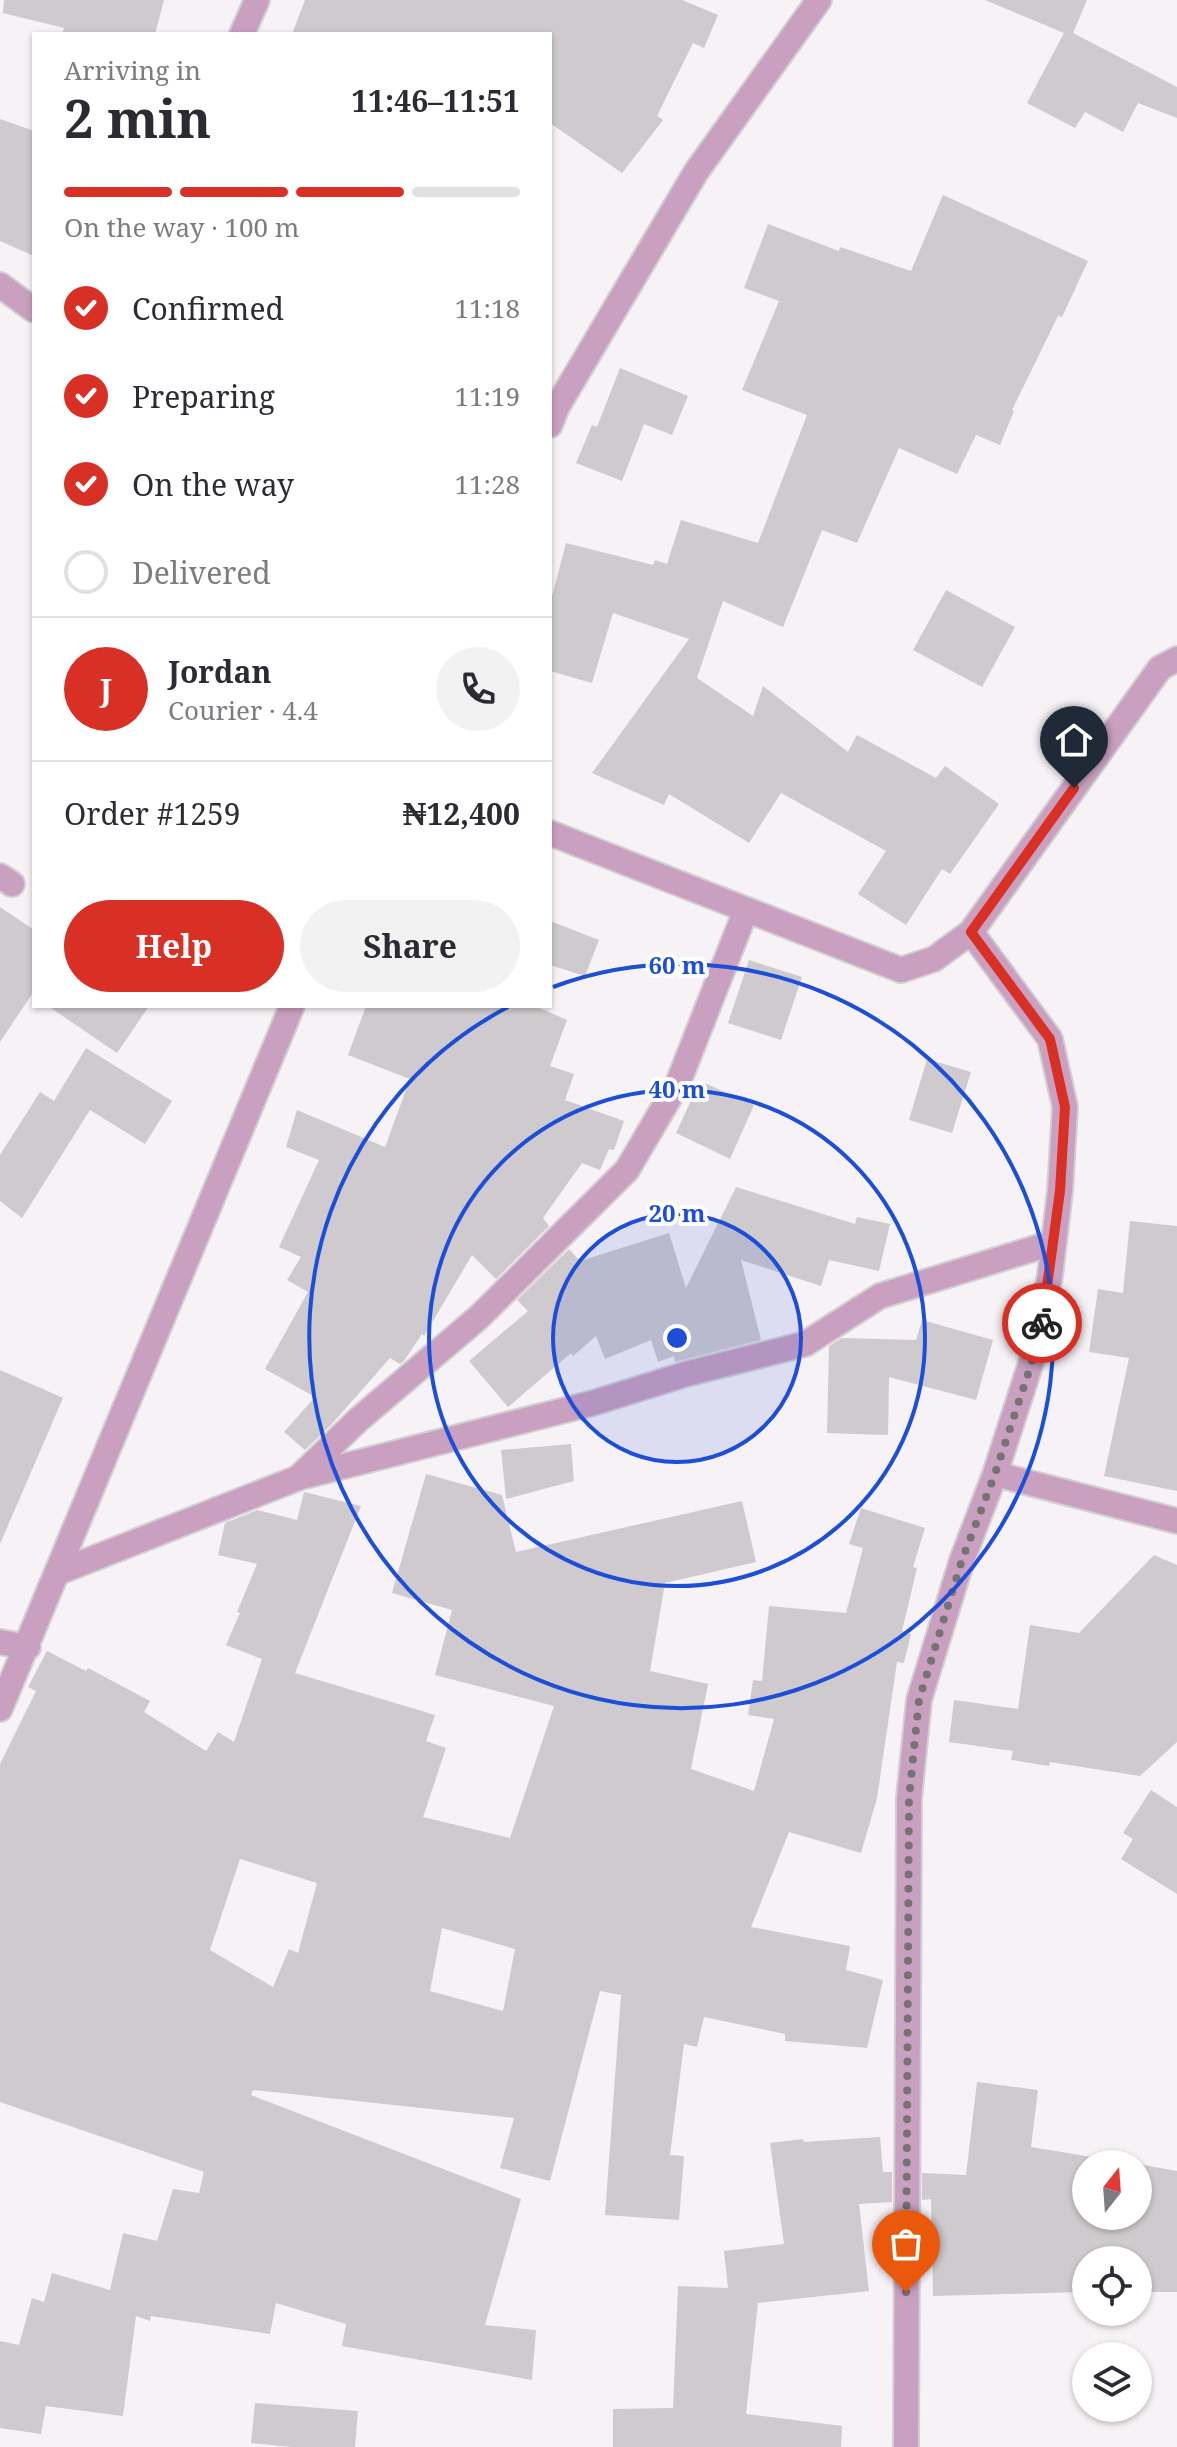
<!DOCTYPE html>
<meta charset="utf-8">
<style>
body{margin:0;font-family:"Noto Serif",serif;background:#f2f2f3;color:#2b2b33;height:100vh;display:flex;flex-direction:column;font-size:30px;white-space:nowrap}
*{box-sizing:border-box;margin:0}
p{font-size:26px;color:#7c7c81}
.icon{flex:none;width:44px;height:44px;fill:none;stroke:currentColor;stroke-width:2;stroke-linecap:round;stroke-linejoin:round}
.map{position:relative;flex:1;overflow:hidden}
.side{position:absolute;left:32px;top:32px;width:520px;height:976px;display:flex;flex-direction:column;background:#fff;border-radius:0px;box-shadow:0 2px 6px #0004}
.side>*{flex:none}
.needle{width:52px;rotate:17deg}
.fabs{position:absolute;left:1072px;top:2150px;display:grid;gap:16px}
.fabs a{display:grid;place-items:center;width:80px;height:80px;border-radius:50%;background:#fff;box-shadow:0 2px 6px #0004;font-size:40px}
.pin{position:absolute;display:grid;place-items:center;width:68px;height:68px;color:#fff;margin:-82px -34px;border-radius:50% 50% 50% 0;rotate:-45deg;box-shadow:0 0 8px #0007}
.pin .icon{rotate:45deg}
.courier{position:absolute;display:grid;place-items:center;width:80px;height:80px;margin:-40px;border:6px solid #d93025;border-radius:50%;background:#fff;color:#222;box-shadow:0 2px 10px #0007}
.head em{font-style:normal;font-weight:700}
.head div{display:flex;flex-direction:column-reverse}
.head{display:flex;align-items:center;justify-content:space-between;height:136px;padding:0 32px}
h1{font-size:52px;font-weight:700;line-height:60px}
.bar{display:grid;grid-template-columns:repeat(4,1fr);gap:12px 8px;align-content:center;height:96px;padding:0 32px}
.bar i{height:10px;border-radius:6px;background:#e1e1e2}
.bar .on{background:#d93025}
.bar p{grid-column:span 4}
.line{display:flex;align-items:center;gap:20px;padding:0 32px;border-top:2px solid #e1e1e2}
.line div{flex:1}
.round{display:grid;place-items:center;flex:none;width:84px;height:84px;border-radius:42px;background:#f2f2f3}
ol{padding:0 32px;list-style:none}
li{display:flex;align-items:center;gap:24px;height:88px}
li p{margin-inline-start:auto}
li .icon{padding:8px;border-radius:50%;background:#d93025;color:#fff;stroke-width:4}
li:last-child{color:#7c7c81}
li i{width:44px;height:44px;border:4px solid #e1e1e2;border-radius:50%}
.button{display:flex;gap:16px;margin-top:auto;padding:16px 32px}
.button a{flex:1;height:92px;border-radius:48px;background:#d93025;color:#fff;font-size:32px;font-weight:700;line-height:92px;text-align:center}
.button a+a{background:#f2f2f3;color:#2b2b33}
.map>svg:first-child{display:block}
.building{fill:#cecacd;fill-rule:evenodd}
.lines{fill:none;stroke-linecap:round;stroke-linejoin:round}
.minor-casing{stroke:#d2cfd1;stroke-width:28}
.minor{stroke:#c9a0c0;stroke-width:24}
.done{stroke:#757374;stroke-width:8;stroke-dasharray:0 14.4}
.route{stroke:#d93025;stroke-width:10}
.ring{fill:none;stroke:#1d4ed8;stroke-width:4}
.centre{fill:#1d4ed8;stroke:#fff;stroke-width:4}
.ring-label{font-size:24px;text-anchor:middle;font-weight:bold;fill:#1d4ed8;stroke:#fff;stroke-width:8;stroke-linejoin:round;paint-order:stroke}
</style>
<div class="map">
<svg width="1177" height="2447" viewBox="0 0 1177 2447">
<rect width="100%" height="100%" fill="#f6f2f5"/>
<path class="building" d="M4,0H164L155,34H62L64,28L3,13Z
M305,0H682L718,15L704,48L693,43L657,116L663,120L622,173L550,123V34H292Z
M985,0H1087L1073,33L1177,87V118L1138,103L1123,132L1085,112L1075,128L1027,103L1064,33Z
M0,119L34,131V256L0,241Z
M943,195L1088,261L1062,317L1058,316L1012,410L1014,411L1000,445L976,435L957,474L899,448L857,543L822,530L783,627L723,601L697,678L753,716L763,686L848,752L857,735L936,778L945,766L999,804L950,874L942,869L906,925L858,894L886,851L781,793L749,843L669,794L664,805L592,773L689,639L613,613L592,683L550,671V604L566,543L653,565L655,560L667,564L681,520L758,543L807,415L742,390L779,301L744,288L768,224L839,251L840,247L911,271Z
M620,368L688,396L672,435L644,424L622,481L576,463L592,425L597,427Z
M946,590L1015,627L982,687L913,650Z
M0,907L34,930V991L0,1042Z
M550,921L599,940L585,976L550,965Z
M749,960L802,977L781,1040L728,1023Z
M48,1006H149L117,1053Z
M366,1006H535L567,1020L550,1066L574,1074L565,1100L624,1121L614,1150L609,1149L600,1170L582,1163L543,1218L549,1226L496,1279L472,1255L424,1336L422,1334L404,1361L400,1364L390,1358L331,1425L305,1450L284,1432L315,1397L265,1369L308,1292L287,1280L301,1257L279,1247L319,1160L286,1147L297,1110L385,1147L410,1079L348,1055Z
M86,1048L172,1101L145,1144L90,1110L22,1218L0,1201V1155L40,1092L54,1101Z
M927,1059L971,1072L952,1133L909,1120Z
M700,1081L754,1105L730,1159L676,1133Z
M736,1187L855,1224L857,1217L890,1224L879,1271L829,1260L821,1286L741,1260L761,1340L675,1362L674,1356L658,1362L651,1340L605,1359L596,1336L573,1356L571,1353L508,1407L469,1361L528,1311L517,1300L569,1249L580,1261L669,1233L686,1288Z
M1130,1221L1177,1226V1491L1104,1476L1129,1358L1089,1352L1098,1289L1123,1293Z
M922,1320L993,1340L976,1400L889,1377L888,1435L827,1433L829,1346L842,1338L916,1340Z
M0,1370L63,1398L0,1544Z
M571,1444L574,1481L506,1499L501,1450Z
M426,1474L502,1495L516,1552L742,1501L756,1562L665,1583L650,1671L708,1684L691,1769L754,1791L774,1719L748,1715L753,1680L762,1681L769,1606L846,1613L863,1548L849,1544L861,1508L925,1528L913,1567L917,1568L902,1631L911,1634L904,1663L897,1662L877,1798L861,1853L789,1832L751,1927L850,1946L846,1970L883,1980L867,2048L785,2041V2034L704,2017L697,2047L684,2044L670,2155L684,2156L679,2220L605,2215L621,1995L600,1991L550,2181L500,2168L514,2118L253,2090L251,2095L521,2199L485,2325L536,2330L532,2380L342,2346L346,2324L276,2303L270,2334L151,2316L150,2321L136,2316L123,2416L46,2406L41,2434L0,2428V2341L19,2345L32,2298L44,2302L52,2273L110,2290L123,2233L157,2241L173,2189L199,2193L204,2172L0,2102V1764L36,1691L28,1687L47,1651L86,1671L88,1668L150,1701L144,1712L206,1751L218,1732L234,1742L262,1659L226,1645L240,1613L237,1612L257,1564L218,1555L225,1523L257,1510L297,1520L304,1492L361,1506L295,1673L435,1715L426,1741L446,1748L423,1817L510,1838L554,1706L435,1675L452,1610L392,1593ZM240,1859L317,1883L298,1953L289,1949L273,1987L210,1950ZM442,1928L515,1949L503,2011L430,1991Z
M1154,1555L1177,1565V1742L1140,1776L1050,1762L1049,1766L1011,1760L1013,1751L949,1742L954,1700L1018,1709L1030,1625L1079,1633Z
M1151,1790L1177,1807V1894L1121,1859L1133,1839L1123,1833Z
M977,2082L1038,2090L1031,2147L1135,2164H1086V2216H1138V2164L1177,2171V2292H1138V2260H1086V2292L933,2296L931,2199L922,2200V2173L966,2175Z
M880,2137L883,2172H892V2202L859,2204L869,2291L758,2303L746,2414L842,2426L841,2447H613V2409L673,2408L678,2286L728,2288L724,2251L784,2244L770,2143L803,2139L804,2142Z
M255,2403L358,2411L355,2447H291L251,2443Z"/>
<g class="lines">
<g class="minor-casing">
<path id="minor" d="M242,34L257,0
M0,285L34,310
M550,425L557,407L696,172L819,0
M550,833L901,970L934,959L971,932L1160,668L1177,659
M0,876L12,884
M995,1474L1177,1521
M301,1477L593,1403L686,1374L805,1344L880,1296L1052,1243
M59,1572L298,1478L358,1420L479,1317L627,1170L678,1083L746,910
M0,1642L28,1647
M0,1709L292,1006
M906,2447L909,1798L919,1700L962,1560L995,1474L1038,1341L1050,1275L1060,1191L1065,1107L1050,1039L971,932"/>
</g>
<use href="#minor" class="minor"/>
</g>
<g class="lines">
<path class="done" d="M906,2292L909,1798L919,1700L962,1560L995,1474L1030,1368L1042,1323"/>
<path class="route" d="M1042,1323L1060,1191L1065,1107L1050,1039L971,932L1074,788"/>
</g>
<circle cx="677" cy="1338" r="124" fill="#1d4ed8" fill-opacity=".12"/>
<g class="ring">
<circle cx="677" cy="1338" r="124"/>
<circle cx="677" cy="1338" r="248"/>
<path d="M553 987A372 372 0 1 1 508 1007"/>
</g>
<circle cx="677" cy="1338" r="12" class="centre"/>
<g class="ring-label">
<text x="677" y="974">60 m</text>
<text x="677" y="1098">40 m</text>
<text x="677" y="1222">20 m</text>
</g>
</svg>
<div class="fabs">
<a><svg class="needle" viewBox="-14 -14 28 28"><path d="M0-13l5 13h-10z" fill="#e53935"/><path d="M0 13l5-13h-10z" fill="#7c7c81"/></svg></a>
<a><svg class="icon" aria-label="locate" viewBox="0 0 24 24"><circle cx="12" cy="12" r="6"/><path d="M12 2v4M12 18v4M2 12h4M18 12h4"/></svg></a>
<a><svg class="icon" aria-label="layers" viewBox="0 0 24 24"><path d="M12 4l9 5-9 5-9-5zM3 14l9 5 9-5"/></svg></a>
</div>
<div class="pin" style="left:906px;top:2292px;background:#ea580c"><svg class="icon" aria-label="bag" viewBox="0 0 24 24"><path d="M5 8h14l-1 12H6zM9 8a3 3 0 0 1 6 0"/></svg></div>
<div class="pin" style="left:1074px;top:788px;background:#1f2937"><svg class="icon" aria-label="home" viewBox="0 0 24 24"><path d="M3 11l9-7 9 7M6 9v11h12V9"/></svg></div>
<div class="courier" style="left:1042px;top:1323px"><svg class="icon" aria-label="bike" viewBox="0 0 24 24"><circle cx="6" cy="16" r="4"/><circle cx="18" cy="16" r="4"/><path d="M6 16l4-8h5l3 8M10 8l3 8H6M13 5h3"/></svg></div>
<section class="side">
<div class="head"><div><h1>2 min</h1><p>Arriving in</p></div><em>11:46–11:51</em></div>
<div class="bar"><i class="on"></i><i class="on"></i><i class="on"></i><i></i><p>On the way · 100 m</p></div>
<ol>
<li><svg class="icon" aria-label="check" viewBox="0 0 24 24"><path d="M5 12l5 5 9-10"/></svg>Confirmed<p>11:18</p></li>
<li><svg class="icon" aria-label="check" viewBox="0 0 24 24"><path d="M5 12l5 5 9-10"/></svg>Preparing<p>11:19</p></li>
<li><svg class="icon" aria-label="check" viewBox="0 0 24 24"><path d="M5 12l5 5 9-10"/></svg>On the way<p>11:28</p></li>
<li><i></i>Delivered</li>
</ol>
<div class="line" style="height:144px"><b class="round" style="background:#d93025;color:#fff">J</b><div><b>Jordan</b><p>Courier · 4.4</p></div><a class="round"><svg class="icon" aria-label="phone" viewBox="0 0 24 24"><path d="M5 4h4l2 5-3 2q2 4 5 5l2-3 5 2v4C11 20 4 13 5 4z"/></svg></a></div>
<div class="line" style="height:104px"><div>Order #1259</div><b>₦12,400</b></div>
<div class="button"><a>Help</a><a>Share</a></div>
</section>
</div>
